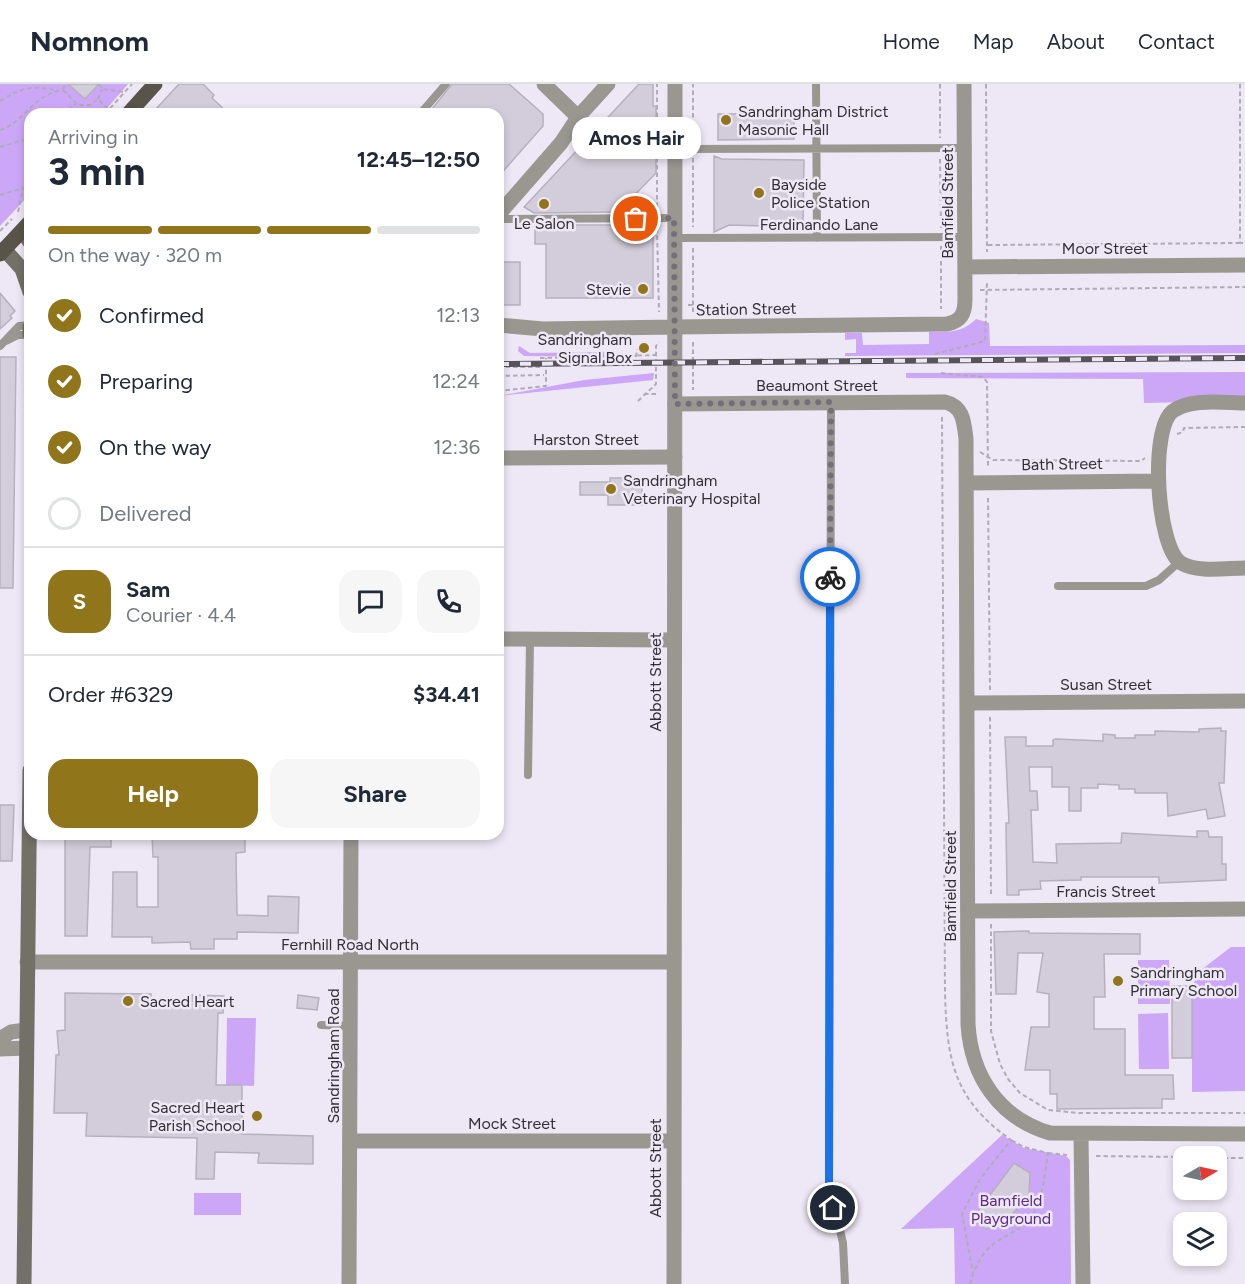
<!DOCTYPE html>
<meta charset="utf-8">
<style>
body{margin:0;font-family:Figtree,sans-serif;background:#f6f6f7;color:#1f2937;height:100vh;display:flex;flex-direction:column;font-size:22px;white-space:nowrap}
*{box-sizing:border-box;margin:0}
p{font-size:20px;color:#747a83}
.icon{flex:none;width:33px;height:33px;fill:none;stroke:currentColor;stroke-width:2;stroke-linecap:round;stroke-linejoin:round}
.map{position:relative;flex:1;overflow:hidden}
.side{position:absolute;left:24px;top:24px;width:480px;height:732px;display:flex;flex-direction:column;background:#fff;border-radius:18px;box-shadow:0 3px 9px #0003}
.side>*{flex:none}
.needle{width:39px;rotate:81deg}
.tools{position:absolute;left:1173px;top:1062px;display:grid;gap:12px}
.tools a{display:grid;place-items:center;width:54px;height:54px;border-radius:12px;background:#fff;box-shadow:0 3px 9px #0003;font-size:30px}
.pin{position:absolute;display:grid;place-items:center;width:51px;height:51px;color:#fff;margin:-26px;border:3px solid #fff;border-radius:50%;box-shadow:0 2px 6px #0007}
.courier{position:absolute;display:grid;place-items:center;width:60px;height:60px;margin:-30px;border:4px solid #1a73e8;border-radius:50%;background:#fff;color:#222;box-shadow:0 2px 8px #0007}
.bubble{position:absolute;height:42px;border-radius:18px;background:#fff;box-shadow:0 3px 9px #0003;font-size:20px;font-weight:700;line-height:42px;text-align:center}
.head em{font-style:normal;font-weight:700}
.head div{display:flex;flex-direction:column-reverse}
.head{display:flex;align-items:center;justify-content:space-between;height:102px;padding:0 24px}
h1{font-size:39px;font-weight:700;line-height:45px}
.bar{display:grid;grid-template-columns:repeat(4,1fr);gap:9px 6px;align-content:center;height:72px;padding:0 24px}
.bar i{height:8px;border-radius:4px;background:#e0e1e3}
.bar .current{background:#91751b}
.bar p{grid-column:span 4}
.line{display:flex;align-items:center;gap:15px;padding:0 24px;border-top:2px solid #e0e1e3}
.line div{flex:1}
.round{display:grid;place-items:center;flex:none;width:63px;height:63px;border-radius:18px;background:#f6f6f7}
ol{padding:0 24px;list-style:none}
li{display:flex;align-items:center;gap:18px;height:66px}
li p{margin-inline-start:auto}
li .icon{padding:6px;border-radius:50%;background:#91751b;color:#fff;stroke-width:4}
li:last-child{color:#747a83}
li i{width:33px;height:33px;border:3px solid #e0e1e3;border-radius:50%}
.button{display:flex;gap:12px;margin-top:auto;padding:12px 24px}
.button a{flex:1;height:69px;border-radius:18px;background:#91751b;color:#fff;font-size:24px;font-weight:700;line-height:69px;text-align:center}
.button a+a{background:#f6f6f7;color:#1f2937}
header{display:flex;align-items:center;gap:36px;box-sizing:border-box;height:84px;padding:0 30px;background:#fff;border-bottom:2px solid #e0e1e3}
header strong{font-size:28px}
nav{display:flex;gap:33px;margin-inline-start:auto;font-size:21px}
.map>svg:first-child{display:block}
.green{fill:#cca7f8}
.building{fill:#d3cddb;stroke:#b6b0be;stroke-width:1.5}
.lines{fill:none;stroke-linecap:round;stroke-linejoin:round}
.path{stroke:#b1abb7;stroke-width:2;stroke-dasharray:4.5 3;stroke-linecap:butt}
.service{stroke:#9a9791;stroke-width:8}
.minor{stroke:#9a9791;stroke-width:15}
.tertiary{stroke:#9a9791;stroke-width:15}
.secondary{stroke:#737067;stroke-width:15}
.primary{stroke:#58544a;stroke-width:15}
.rail-casing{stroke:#56535a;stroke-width:6}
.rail{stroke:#eee7f6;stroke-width:4;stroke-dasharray:11;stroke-linecap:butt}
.done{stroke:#736f78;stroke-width:6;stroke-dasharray:0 10.8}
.route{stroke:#1a73e8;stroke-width:8}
.poi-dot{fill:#91751b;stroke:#eee7f6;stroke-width:2}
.labels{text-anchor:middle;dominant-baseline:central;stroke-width:5;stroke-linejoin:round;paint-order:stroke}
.poi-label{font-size:16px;fill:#312f34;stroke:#eee7f6;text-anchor:start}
.street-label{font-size:16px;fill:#312f34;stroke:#eee7f6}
.park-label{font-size:16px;fill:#5d2a8a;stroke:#eee7f6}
</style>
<header>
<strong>Nomnom</strong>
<nav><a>Home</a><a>Map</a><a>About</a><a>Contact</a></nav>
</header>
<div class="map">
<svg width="1245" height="1200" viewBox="0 0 1245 1200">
<rect width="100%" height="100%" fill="#eee7f6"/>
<path class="green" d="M0,0H128L102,30H30V110L0,142Z
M976,235L989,239L990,262L1245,261V269L845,272V269H856V255L845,256V249H862L863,261L929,260V248C948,248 962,249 976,235Z
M519,262L530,269L604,268V273L524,272L518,267Z
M1245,288V317L1144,319L1143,295L906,294V289Z
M654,289L653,296L498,312L584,296Z
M1231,863H1245V1007L1192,1008V902L1201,886Z
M1138,876H1169L1170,920H1138Z
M1168,929L1169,985H1139L1138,930Z
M227,934H256L254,1002L226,1001Z
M1002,1051L1024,1064L1066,1072L1070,1076L1071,1200H955L954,1144L901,1145Z
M194,1109H241V1131H194Z"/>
<path class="building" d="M68,0H99L85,15Z
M179,0H203L214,11L212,14L229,30H161L156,25Z
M452,0H509L543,30V42L498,93V30H428Z
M639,0H653V22H656V89L618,128L534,129L524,123Z
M794,29V55L718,56V30Z
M714,72L722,75L804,76L803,143L729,141L714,148Z
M535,141H653V214H546V160H535Z
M502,178H520V221H502Z
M0,209L15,227L10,232L12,234L0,245Z
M0,273H16L13,504H0Z
M610,394H642V421H608V411H580V398H610Z
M1221,644V647H1226L1224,699H1219L1225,732L1208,735L1206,725L1168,732L1167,709H1135V705H1119V701L1098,700V704H1081V727H1069V703H1052V683H1029L1030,707H1037L1038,726H1031L1033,778L1057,779L1056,760L1121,759L1122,749L1197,753V747H1208L1209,753H1222V780H1226V796L1159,799V793H1081V796L1040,797L1041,805L1019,806V811H1007L1006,739H1009L1005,653H1026V662H1053V656L1056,655L1103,657V650L1115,651V654H1135V651H1155V647L1199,648V645Z
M0,721H14L12,777H0Z
M65,750H111V763H90L87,852H65Z
M152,750H245V768L236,769L237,831L268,832V812L299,813L298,849L237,848V855H214V865H191L190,858L152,859V853H112L113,788H137V823H158V773H153Z
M1029,847V849L1140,850V870H1104L1105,913H1094V945H1125V991H1173L1174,1015H1162V1024L1057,1025V1010H1050V986H1025L1031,943H1049V910L1037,908L1043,869H1018L1016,910H996L994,848Z
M1172,902H1192V974H1172Z
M65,909L151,910V917H192V911L224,912L223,929H218L216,1001H242V1050L313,1052V1080L258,1079L259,1069L215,1068L214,1095H196L197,1054L86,1052L87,1029H54L56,971H59L57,947L65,946Z
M298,911L319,914L317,926L297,924Z
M1014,1079L1030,1089L1029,1112L1003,1140L986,1145L972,1135Z"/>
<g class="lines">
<path class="path" d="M99,0L102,5L125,8
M940,0V54
M986,0L987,168
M1240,0V159H1245
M63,6L78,21H90L98,15L109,26
M63,6L65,0
M98,15L102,5
M0,17C22,3 33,1 59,7
M62,30L76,20
M105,30L132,0
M0,46C27,37 30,12 63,6
M693,56V0
M0,63L30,54
M693,74V143
M940,75L941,144
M0,111L30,102
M657,123V0
M18,128L23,105
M657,144L659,228
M0,147L12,135
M988,161L1240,159
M941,162V225
M980,206L1245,203
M688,221H693V228
M693,221V164
M693,258V306
M935,270L985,257L987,198
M636,273L637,265
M540,274L656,271
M498,283H543
M941,289L983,293L987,298L988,384
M498,292L544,291
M498,307L546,302V274
M644,310H657
M638,317L656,300V262L659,258
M942,333L945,909C947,976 953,1015 1011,1056L980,1095L962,1130L973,1189
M1177,350L1183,348L1184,344L1245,343
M980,368L993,376L1141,377L1145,374
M988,414L990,606
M990,633L991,813
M991,840V947L1000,980L1008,995L1020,1009L1048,1026L1079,1029H1245
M1048,1069L1067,1071
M1096,1072L1184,1073
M1216,1074H1245
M970,1200C973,1188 980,1171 990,1163C1003,1151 1025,1146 1034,1129C1043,1111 1045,1089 1048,1069L1024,1063L1011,1056"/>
<path class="service" d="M816,0L817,154
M420,30L446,0
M674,65L964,64
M498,135L674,134
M674,154L965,153
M6,257L18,251H30
M0,262L19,242L30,241
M831,318L829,1100L843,1159L845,1200
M1058,502H1146L1159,496L1179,478
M528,691L530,556
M321,941L350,942"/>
<path class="minor" d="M544,0L578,33
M498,131L561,59L578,33L608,0
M965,183L1245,181
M674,243L947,240C961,237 965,230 965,215L964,0
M1245,319C1224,319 1191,314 1173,327C1149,345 1157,464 1181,479C1197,489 1227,484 1245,484
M675,320L945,318C963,322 964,338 966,355L968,940C971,992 999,1034 1050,1049L1245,1050
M498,374L675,373
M966,399L1158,397
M498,555L673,556
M967,619L1245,617
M968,827L1245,825
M27,878H673
M1081,1051L1083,1200
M351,1057H673
M349,1200L351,750"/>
<path class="tertiary" d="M498,241L543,245L674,243
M0,955L11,948L26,946
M0,965L26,964
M674,1200L675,0"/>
<path class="secondary" d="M22,147L30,158
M4,165L22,185L30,208
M30,243V250
M24,1200L30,686"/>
<path class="primary" d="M128,30L155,0
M0,170L30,138"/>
<g class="rail-casing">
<path id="rail" d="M498,280L1245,274"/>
</g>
<use href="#rail" class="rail"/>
</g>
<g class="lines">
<path class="done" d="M636,135L674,134L675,320L831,318L830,493"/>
<path class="route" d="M830,493L829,1100L833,1124"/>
</g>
<g class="poi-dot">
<circle cx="726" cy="36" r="6"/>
<circle cx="759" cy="109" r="6"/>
<circle cx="544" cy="120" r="6"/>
<circle cx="643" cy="205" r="6"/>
<circle cx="644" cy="264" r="6"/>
<circle cx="611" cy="405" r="6"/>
<circle cx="1118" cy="897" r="6"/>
<circle cx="128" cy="917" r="6"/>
<circle cx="257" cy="1032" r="6"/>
</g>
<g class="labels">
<g class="poi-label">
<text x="738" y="27">Sandringham District<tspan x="738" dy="18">Masonic Hall</tspan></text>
<text x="771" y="100">Bayside<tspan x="771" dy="18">Police Station</tspan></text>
<text x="544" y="139" text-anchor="middle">Le Salon</text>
<text x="631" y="205" text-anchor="end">Stevie</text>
<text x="632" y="255" text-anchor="end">Sandringham<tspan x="632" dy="18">Signal Box</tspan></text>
<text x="623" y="396">Sandringham<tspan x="623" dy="18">Veterinary Hospital</tspan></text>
<text x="1130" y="888">Sandringham<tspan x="1130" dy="18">Primary School</tspan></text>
<text x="140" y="917">Sacred Heart</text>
<text x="245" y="1023" text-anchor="end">Sacred Heart<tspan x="245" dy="18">Parish School</tspan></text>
</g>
<g class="street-label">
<text transform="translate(947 119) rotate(-90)">Bamfield Street</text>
<text x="819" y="140">Ferdinando Lane</text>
<text x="1105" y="164">Moor Street</text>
<text transform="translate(746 225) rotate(-1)">Station Street</text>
<text x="817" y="301">Beaumont Street</text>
<text x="586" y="355">Harston Street</text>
<text transform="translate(1062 380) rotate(-1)">Bath Street</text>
<text transform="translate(655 598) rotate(-90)">Abbott Street</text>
<text x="1106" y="600">Susan Street</text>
<text transform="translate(950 802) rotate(-90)">Bamfield Street</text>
<text x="1106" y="807">Francis Street</text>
<text x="350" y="860">Fernhill Road North</text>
<text transform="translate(333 972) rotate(-90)">Sandringham Road</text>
<text x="512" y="1039">Mock Street</text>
<text transform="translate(655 1084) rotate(-90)">Abbott Street</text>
</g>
<g class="park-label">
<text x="1011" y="1116">Bamfield<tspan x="1011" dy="18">Playground</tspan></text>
</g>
</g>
</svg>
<div class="tools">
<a><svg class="needle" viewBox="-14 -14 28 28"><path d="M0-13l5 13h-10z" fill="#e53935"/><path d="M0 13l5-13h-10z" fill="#747a83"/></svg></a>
<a><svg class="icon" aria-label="layers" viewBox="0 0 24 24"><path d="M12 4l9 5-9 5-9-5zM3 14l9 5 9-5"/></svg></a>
</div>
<div class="pin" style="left:636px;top:135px;background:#ea580c"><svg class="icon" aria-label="bag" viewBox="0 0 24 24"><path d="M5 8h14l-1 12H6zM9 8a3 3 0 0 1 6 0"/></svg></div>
<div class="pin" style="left:833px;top:1124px;background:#1f2937"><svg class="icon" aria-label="home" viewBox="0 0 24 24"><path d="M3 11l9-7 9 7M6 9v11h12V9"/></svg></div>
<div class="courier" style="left:830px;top:493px"><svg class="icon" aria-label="bike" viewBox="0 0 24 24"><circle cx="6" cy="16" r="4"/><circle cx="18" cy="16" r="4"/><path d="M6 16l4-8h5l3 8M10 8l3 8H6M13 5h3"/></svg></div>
<div class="bubble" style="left:572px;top:33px;width:129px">Amos Hair</div>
<section class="side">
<div class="head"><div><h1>3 min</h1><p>Arriving in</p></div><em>12:45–12:50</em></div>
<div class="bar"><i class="current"></i><i class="current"></i><i class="current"></i><i></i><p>On the way · 320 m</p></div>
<ol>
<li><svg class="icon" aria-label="check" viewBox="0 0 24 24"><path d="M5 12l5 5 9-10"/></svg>Confirmed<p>12:13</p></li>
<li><svg class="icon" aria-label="check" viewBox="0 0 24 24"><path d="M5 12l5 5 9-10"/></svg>Preparing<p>12:24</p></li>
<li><svg class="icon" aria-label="check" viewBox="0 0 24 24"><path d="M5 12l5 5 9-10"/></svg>On the way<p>12:36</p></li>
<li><i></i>Delivered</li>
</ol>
<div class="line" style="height:108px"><b class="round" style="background:#91751b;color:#fff">S</b><div><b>Sam</b><p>Courier · 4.4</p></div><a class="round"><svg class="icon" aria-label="chat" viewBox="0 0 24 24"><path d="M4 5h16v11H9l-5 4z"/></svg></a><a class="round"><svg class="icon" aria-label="phone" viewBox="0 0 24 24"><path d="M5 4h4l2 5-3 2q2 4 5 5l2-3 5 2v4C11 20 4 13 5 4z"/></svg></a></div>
<div class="line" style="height:78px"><div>Order #6329</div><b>$34.41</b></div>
<div class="button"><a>Help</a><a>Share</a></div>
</section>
</div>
